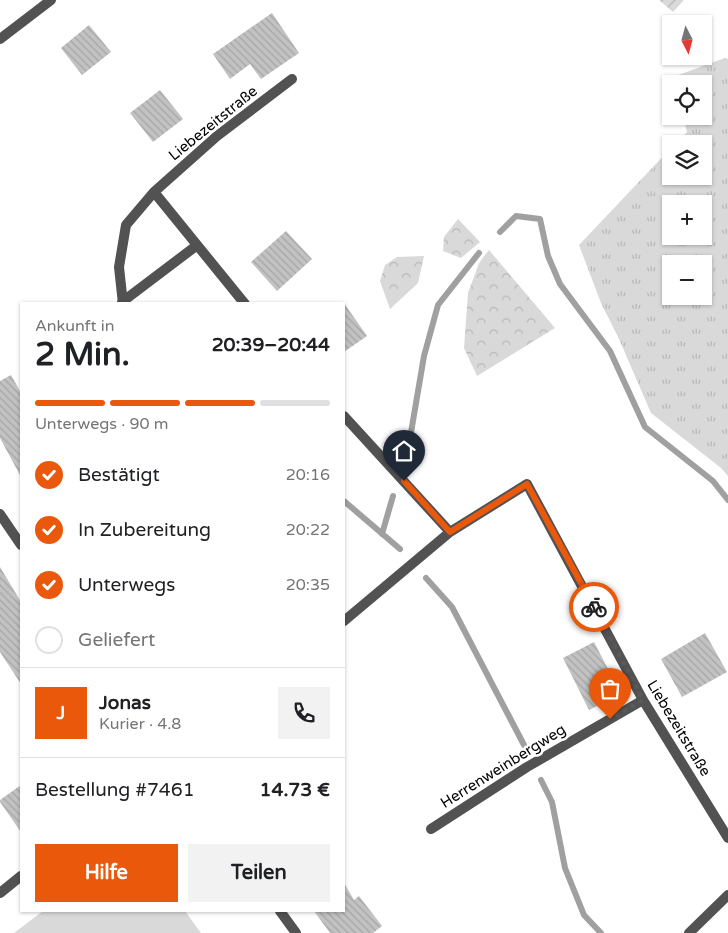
<!DOCTYPE html>
<html lang="de">
<meta charset="utf-8">
<style>
body{margin:0;font-family:"Varela Round",sans-serif;background:#f2f2f2;color:#202124;height:100vh;display:flex;flex-direction:column;font-size:19px;white-space:nowrap}
*{box-sizing:border-box;margin:0}
p{font-size:16px;color:#757577}
.icon{flex:none;width:28px;height:28px;fill:none;stroke:currentColor;stroke-width:2;stroke-linecap:round;stroke-linejoin:round}
.map{position:relative;flex:1;overflow:hidden}
.panel{position:absolute;left:20px;top:302px;width:325px;height:610px;display:flex;flex-direction:column;background:#fff;border-radius:0px;box-shadow:0 1px 4px #0004}
.panel>*{flex:none}
.needle{width:32px;rotate:174deg}
.controls{position:absolute;left:662px;top:15px;display:grid;gap:10px}
.controls a{display:grid;place-items:center;width:50px;height:50px;border-radius:0px;background:#fff;box-shadow:0 1px 4px #0004;font-size:25px}
.pin{position:absolute;display:grid;place-items:center;width:42px;height:42px;color:#fff;margin:-51px -21px;border-radius:50% 50% 50% 0;rotate:-45deg;box-shadow:0 0 5px #0007}
.pin .icon{rotate:45deg}
.courier{position:absolute;display:grid;place-items:center;width:50px;height:50px;margin:-25px;border:4px solid #ea580c;border-radius:50%;background:#fff;color:#222;box-shadow:0 1px 6px #0007}
.head em{font-style:normal;font-weight:700}
.head div{display:flex;flex-direction:column-reverse}
.head{display:flex;align-items:center;justify-content:space-between;height:85px;padding:0 15px}
h1{font-size:32px;font-weight:700;line-height:38px}
.bar{display:grid;grid-template-columns:repeat(4,1fr);gap:8px 5px;align-content:center;height:60px;padding:0 15px}
.bar i{height:6px;border-radius:4px;background:#e0e0e0}
.bar .selected{background:#ea580c}
.bar p{grid-column:span 4}
.line{display:flex;align-items:center;gap:12px;padding:0 15px;border-top:1px solid #e0e0e0}
.line div{flex:1}
.round{display:grid;place-items:center;flex:none;width:52px;height:52px;border-radius:0px;background:#f2f2f2}
ol{padding:0 15px;list-style:none}
li{display:flex;align-items:center;gap:15px;height:55px}
li p{margin-inline-start:auto}
li .icon{padding:5px;border-radius:50%;background:#ea580c;color:#fff;stroke-width:4}
li:last-child{color:#757577}
li i{width:28px;height:28px;border:2px solid #e0e0e0;border-radius:50%}
.primary-button{display:flex;gap:10px;margin-top:auto;padding:10px 15px}
.primary-button a{flex:1;height:58px;border-radius:0px;background:#ea580c;color:#fff;font-size:20px;font-weight:700;line-height:58px;text-align:center}
.primary-button a+a{background:#f2f2f2;color:#202124}
.map>svg:first-child{display:block}
.grass{fill:url(#grass-tufts);fill-rule:evenodd}
.park{fill:url(#park-crowns)}
.garden{fill:url(#garden-furrows)}
.pitch{fill:#d9d9d9}
.lines{fill:none;stroke-linecap:round;stroke-linejoin:round}
.stream{stroke:#a0a0a0;stroke-width:6}
.building{fill:url(#building-back-hatch)}
.minor{stroke:#525252;stroke-width:10}
.done{stroke:#595959;stroke-width:5;stroke-dasharray:0 9}
.route{stroke:#ea580c;stroke-width:6}
.labels{text-anchor:middle;dominant-baseline:central;stroke-width:5;stroke-linejoin:round;paint-order:stroke}
.street-label{font-size:15px;fill:#000;stroke:#fff}
</style>
<div class="map">
<svg width="728" height="933" viewBox="0 0 728 933">
<defs>
<pattern id="grass-tufts" width="24" height="20" patternUnits="userSpaceOnUse" patternTransform="scale(1.25)"><rect width="24" height="20" fill="#d9d9d9"/><path d="M3 7l-1-3M5 7V3M7 7l1-3M15 17l-1-3M17 17v-4M19 17l1-3" fill="none" stroke="#b8b8b8"/></pattern>
<pattern id="park-crowns" width="20" height="18" patternUnits="userSpaceOnUse" patternTransform="scale(1.25)"><rect width="20" height="18" fill="#d9d9d9"/><path d="M2 6a3 3 0 1 1 6 0M12 15a3 3 0 1 1 6 0" fill="none" stroke="#b8b8b8"/></pattern>
<pattern id="garden-furrows" width="10" height="10" patternUnits="userSpaceOnUse" patternTransform="scale(1.25)"><rect width="10" height="10" fill="#d9d9d9"/><path d="M-1 1l2-2M0 10L10 0M9 11l2-2" fill="none" stroke="#b8b8b8"/></pattern>
<pattern id="building-back-hatch" width="6" height="6" patternUnits="userSpaceOnUse" patternTransform="scale(1.25)"><rect width="6" height="6" fill="#c2c2c2"/><path d="M-1 5l2 2M0 0l6 6M5-1l2 2" fill="none" stroke="#a5a5a5"/></pattern>
</defs>
<rect width="100%" height="100%" fill="#fff"/>
<path class="grass" d="M725,58L728,59V476L721,468L651,413L619,339L601,303L579,245L671,148V176H704V144H676L687,132L683,116H704V84H675L673,77ZM671,204H704V236H671ZM671,264H704V296H671Z"/>
<path class="park" d="M458,219L480,242L461,258L443,251L444,237Z
M489,250L555,328L477,376L464,348L468,293L479,263Z
M424,256L418,283L390,309L380,281L385,265L397,257Z"/>
<path class="garden" d="M659,0H684L673,12Z"/>
<path class="pitch" d="M43,911H185L201,933H14Z"/>
<g class="lines">
<path class="stream" d="M500,232L516,216L540,219L548,256L560,284L610,351L645,427L713,481L728,500
M407,456L424,356L438,305L479,253
M344,501L400,549
M382,534L393,496
M426,578L452,607L524,745
M541,780L552,802L565,868L584,915L601,933"/>
</g>
<path class="building" d="M272,13L299,53L261,79L250,64L230,79L213,54Z
M89,25L111,52L82,75L61,48Z
M160,90L183,119L153,142L130,113Z
M286,231L312,259L277,291L251,262Z
M344,303L367,336L344,352Z
M11,375L21,393V477L0,438V381Z
M0,567L21,602V684L0,652Z
M705,633L727,672L682,697L661,659Z
M594,642L621,694L589,710L563,658Z
M21,785V832L0,802V800Z
M344,883L354,900L359,896L382,926L373,933H330L314,911H344Z"/>
<g class="lines">
<path class="minor" d="M0,39L51,0
M122,302L196,246
M123,304L119,267L126,225L154,192
M245,304L154,192L217,136L292,79
M344,416L450,532L527,484L643,700L728,838
M0,514L21,545
M344,621L450,532
M431,829L527,767L643,700
M0,893L21,876
M280,911L296,933
M689,933L728,895"/>
</g>
<g class="lines">
<path class="done" d="M594,607L643,700L610,719"/>
<path class="route" d="M404,481L450,532L527,484L594,607"/>
</g>
<g class="labels">
<g class="street-label">
<text transform="translate(213 123) rotate(-39)">Liebezeitstraße</text>
<text transform="translate(679 728) rotate(59)">Liebezeitstraße</text>
<text transform="translate(503 766) rotate(-32)">Herrenweinbergweg</text>
</g>
</g>
</svg>
<div class="controls">
<a><svg class="needle" viewBox="-14 -14 28 28"><path d="M0-13l5 13h-10z" fill="#e53935"/><path d="M0 13l5-13h-10z" fill="#757577"/></svg></a>
<a><svg class="icon" aria-label="locate" viewBox="0 0 24 24"><circle cx="12" cy="12" r="6"/><path d="M12 2v4M12 18v4M2 12h4M18 12h4"/></svg></a>
<a><svg class="icon" aria-label="layers" viewBox="0 0 24 24"><path d="M12 4l9 5-9 5-9-5zM3 14l9 5 9-5"/></svg></a>
<a>+</a>
<a>−</a>
</div>
<div class="pin" style="left:610px;top:719px;background:#ea580c"><svg class="icon" aria-label="bag" viewBox="0 0 24 24"><path d="M5 8h14l-1 12H6zM9 8a3 3 0 0 1 6 0"/></svg></div>
<div class="pin" style="left:404px;top:481px;background:#1f2937"><svg class="icon" aria-label="home" viewBox="0 0 24 24"><path d="M3 11l9-7 9 7M6 9v11h12V9"/></svg></div>
<div class="courier" style="left:594px;top:607px"><svg class="icon" aria-label="bike" viewBox="0 0 24 24"><circle cx="6" cy="16" r="4"/><circle cx="18" cy="16" r="4"/><path d="M6 16l4-8h5l3 8M10 8l3 8H6M13 5h3"/></svg></div>
<section class="panel">
<div class="head"><div><h1>2 Min.</h1><p>Ankunft in</p></div><em>20:39–20:44</em></div>
<div class="bar"><i class="selected"></i><i class="selected"></i><i class="selected"></i><i></i><p>Unterwegs · 90 m</p></div>
<ol>
<li><svg class="icon" aria-label="check" viewBox="0 0 24 24"><path d="M5 12l5 5 9-10"/></svg>Bestätigt<p>20:16</p></li>
<li><svg class="icon" aria-label="check" viewBox="0 0 24 24"><path d="M5 12l5 5 9-10"/></svg>In Zubereitung<p>20:22</p></li>
<li><svg class="icon" aria-label="check" viewBox="0 0 24 24"><path d="M5 12l5 5 9-10"/></svg>Unterwegs<p>20:35</p></li>
<li><i></i>Geliefert</li>
</ol>
<div class="line" style="height:90px"><b class="round" style="background:#ea580c;color:#fff">J</b><div><b>Jonas</b><p>Kurier · 4.8</p></div><a class="round"><svg class="icon" aria-label="phone" viewBox="0 0 24 24"><path d="M5 4h4l2 5-3 2q2 4 5 5l2-3 5 2v4C11 20 4 13 5 4z"/></svg></a></div>
<div class="line" style="height:65px"><div>Bestellung #7461</div><b>14.73 €</b></div>
<div class="primary-button"><a>Hilfe</a><a>Teilen</a></div>
</section>
</div>
